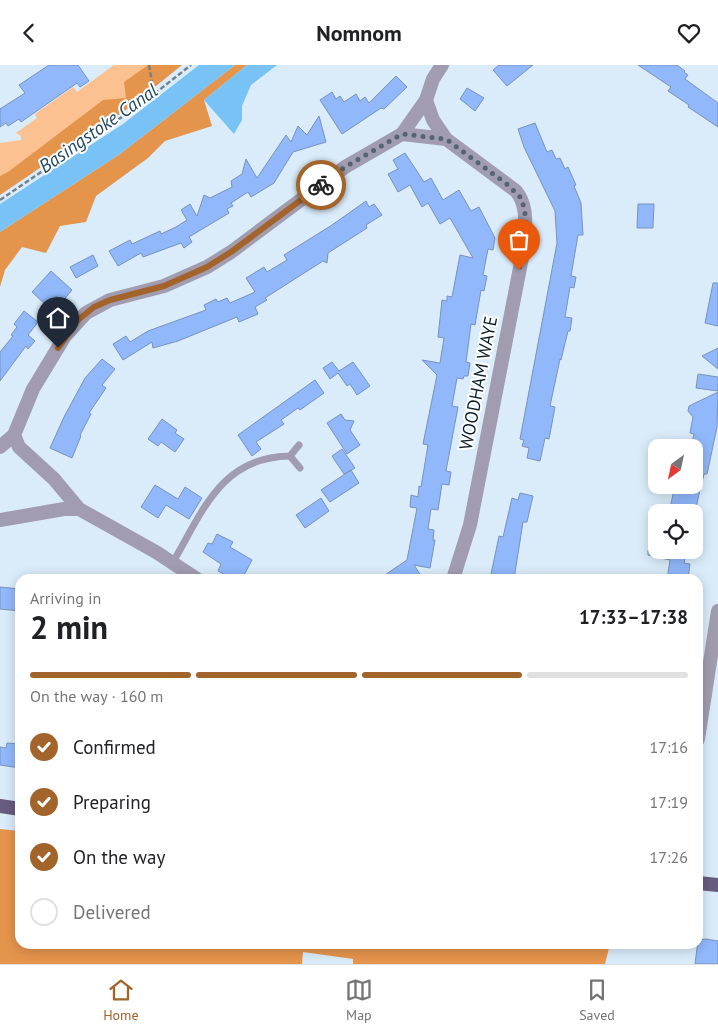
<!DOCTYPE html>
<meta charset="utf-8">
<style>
body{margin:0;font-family:"PT Sans",sans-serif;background:#f6f6f6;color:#202124;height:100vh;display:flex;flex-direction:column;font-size:19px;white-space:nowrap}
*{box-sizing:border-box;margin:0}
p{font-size:16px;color:#757577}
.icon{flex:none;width:28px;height:28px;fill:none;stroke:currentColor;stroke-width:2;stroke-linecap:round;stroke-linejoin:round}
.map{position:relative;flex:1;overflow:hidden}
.sheet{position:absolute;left:15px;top:509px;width:688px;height:375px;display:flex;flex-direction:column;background:#fff;border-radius:15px;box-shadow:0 2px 12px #0003}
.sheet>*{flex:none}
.needle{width:32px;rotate:213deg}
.fabs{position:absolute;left:648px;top:374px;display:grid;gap:10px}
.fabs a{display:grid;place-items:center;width:55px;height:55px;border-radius:10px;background:#fff;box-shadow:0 2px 12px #0003;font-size:25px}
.pin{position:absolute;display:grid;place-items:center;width:42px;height:42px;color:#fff;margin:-51px -21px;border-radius:50% 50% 50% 0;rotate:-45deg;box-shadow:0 0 5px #0007}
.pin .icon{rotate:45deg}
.courier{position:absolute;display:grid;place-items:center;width:50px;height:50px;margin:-25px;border:4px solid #a3642b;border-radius:50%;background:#fff;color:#222;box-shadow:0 1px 6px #0007}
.summary em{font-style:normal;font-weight:700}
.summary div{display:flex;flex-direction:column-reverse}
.summary{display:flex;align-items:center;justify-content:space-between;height:85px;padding:0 15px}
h1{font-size:32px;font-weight:700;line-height:38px}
.bar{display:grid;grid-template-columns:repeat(4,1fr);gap:8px 5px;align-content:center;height:60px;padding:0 15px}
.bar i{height:6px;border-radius:4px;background:#e0e0e0}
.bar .active{background:#a3642b}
.bar p{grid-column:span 4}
ol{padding:0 15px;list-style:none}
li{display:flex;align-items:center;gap:15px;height:55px}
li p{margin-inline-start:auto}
li .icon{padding:5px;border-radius:50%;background:#a3642b;color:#fff;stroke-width:4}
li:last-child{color:#757577}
li i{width:28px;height:28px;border:2px solid #e0e0e0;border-radius:50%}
header{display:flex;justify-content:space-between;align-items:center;height:65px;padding:0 15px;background:#fff;font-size:22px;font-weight:700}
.dock{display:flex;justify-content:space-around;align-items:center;height:70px;border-top:1px solid #e0e0e0;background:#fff;font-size:14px;color:#757577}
.dock a{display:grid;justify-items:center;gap:2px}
.dock .active{color:#a3642b}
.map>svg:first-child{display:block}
.green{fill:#fcc191}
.forest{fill:#e5944c}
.water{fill:#78c2f5}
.building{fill:#90b8fa;stroke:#7992bb}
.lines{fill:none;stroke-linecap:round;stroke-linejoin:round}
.path{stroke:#718390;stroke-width:2.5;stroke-dasharray:5 2.5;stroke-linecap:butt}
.service{stroke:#a29cb0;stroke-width:7}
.minor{stroke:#a29cb0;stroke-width:14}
.primary{stroke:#685c7f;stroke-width:14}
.done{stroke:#536572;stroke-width:5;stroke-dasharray:0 9}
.route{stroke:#a3642b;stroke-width:6}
.labels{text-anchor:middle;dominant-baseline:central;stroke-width:4;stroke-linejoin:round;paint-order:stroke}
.street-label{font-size:18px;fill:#0b1d29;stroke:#fff}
.water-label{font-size:19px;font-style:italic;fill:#1f4863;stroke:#fff}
</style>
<header><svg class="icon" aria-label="back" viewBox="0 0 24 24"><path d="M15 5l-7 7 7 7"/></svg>Nomnom<svg class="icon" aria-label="heart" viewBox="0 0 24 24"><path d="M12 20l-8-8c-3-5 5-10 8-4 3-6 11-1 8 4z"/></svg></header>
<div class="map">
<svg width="718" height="899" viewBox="0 0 718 899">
<rect width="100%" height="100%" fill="#daecfa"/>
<path class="green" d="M114,0H182L0,130V78L21,75V71L16,68L37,53L35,49L73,22L77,27Z"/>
<path class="forest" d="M148,0H182L130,42L0,130V111L8,107L103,35L126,33L124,17Z
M235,0H247L204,35L212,61L165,76L148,93L96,131L86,157L60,161L46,188L22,182L5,205L0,222V167L120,89Z
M0,764L20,766V879H610L605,899H353V894L303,887L302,899H0Z"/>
<path class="water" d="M199,0H235L120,89L0,167V139L123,59Z
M247,0H277L251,20L242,41V55L234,69L204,35Z"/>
<path class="building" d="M49,0H78L89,16L80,22L77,18L21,57L19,54L8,61L6,58L0,62V44L25,28L19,20Z
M499,0H533L507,21L493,5Z
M638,0H677L685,6L684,7L688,10L685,14L718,38V62L688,42L689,40L668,26L671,22Z
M396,11L407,22L384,44L381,43L342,69L320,35L332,27L336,34L340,31L344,37L356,29L360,36L365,32L369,38Z
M467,23L484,33L475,46L460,34Z
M319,51L326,77L293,87L274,118L251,132L248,127L231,138L233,141L227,144L229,148L189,172L192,177L184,183L181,178L143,192L141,188L118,201L109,186L130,175L132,179L160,166L161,169L176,162L187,155L181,145L190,139L197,151L204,130L210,133L232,122L231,116L242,109L246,94L257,113L286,70L291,77L298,61L307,70Z
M535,58L547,87L552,85L556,94L560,93L565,104L568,102L576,120L574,121L581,138L583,170H578L571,211L576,212L574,223L570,222L565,252L572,253L570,266H568L561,295L560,294L550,341L555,342L549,374L545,373L540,396L527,393L529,383L522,381L524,375L520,374L557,178L555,146L524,82L518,64Z
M405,88L424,117L431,113L443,135L459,125L471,146L479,142L495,173L493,185L488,184L483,210L487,211L484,226L481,225L475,260L471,259L467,290L466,297L470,298L468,311H464L463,314L457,313L452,341L458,342L446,406L451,407L449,420L442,419L438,445L431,444L428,464L434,465L433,475H435L430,503L414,500L423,514H379L407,495L417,443L410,442L411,430L418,432L419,421L421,422L428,380L423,379L437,310L422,295L440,298L444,273L438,272L442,235L447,236V231L452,232L460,190L473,193L450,153L440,159L428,138L422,142L410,120L398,127L388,109L398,104L393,95Z
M366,136L369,142L374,139L382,150L366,160L367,163L328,188L327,198L323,196L265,233L267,235L255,242L258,249L239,257L237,252L178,276L153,283L152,277L123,295L113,279L126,271L130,277L148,266L206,245L204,240L216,234L218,237L227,233L230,238L255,227L246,213L264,202L267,207L287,195L284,190L332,160Z
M638,139H654L653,163H637Z
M93,190L98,201L76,213L70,202Z
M51,206L72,225L62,237L56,231L47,241L32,227Z
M713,218H718V261L705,258Z
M24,246L38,257L28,270L35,276L28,284L26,281L0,316V287L13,271L11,270L17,262L14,259Z
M718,283V304L702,291Z
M102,294L115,304L102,320L106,323L89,348L91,349L80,370L81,371L72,393L50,383L64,352L85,313Z
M332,297L339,306L353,297L370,321L357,330L350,319L347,321L338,308L330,314L323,303Z
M698,309L718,312V326L696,323Z
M315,315L324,328L300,345L298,343L281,355L284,359L256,377L261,384L252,391L238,370Z
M718,327L717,362L707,409H704L703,414L694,413V382H691L694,369L690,368L693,352L688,346L689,341Z
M341,349L345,355L354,356L350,365L360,380L347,389L327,358Z
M162,354L177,365L175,368L184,374L175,387L161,377L158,381L148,374Z
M342,384L355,403L344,409L332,391Z
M351,405L359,418L330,437L321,425Z
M155,420L178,434L185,422L202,433L189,454L166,440L158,453L141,442Z
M675,420H701L695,448H669Z
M520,428L533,431L527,457H523L514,514H490L499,471L503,472L512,433L518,435Z
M321,433L329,446L305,463L296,450Z
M217,469L233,477L230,482L252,495L242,514H233L218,506L221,499L203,487L208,478L212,479Z
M648,485H687L684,498L690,499L688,514H667L670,495L648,490Z
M0,522L20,524V546L0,544Z
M7,678L20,679V703L0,700V682L6,683Z
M706,874L718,876V899H695L698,875Z"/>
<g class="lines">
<path class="path" d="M149,0L154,29
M0,135L144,37L191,0"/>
<path class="service" d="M290,391L300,403
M290,391L299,380
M173,497C203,446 221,392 290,391"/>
<path class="minor" d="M426,35L433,55L446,74L516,126C528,141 525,159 525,177L470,460L453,514
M402,69L446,74
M14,370L19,382L54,414L79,444
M0,382L14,370L33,324L65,271L86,248L110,235L164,221L207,202L231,187L345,102L402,69L426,35L433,14L442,0
M0,455L64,444H79L156,487L197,514
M698,674L718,546"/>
<path class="primary" d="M0,741L20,744
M698,818L718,820"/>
</g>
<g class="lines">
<path class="done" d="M321,120L345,102L402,69L446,74L508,120L522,134L526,154L525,177L519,205"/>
<path class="route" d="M58,283L78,255L94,242L110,235L164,221L207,202L231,187L321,120"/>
</g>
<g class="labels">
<g class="street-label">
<text transform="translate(478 318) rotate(-79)">WOODHAM WAYE</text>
</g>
<g class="water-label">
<text transform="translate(98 63) rotate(-35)">Basingstoke Canal</text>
</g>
</g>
</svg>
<div class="fabs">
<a><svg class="needle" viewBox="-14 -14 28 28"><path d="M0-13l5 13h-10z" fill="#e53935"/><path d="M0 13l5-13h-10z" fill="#757577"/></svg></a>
<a><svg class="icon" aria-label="locate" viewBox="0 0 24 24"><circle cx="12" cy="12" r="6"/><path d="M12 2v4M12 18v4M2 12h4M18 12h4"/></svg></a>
</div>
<div class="pin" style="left:519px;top:205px;background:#ea580c"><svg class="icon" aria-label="bag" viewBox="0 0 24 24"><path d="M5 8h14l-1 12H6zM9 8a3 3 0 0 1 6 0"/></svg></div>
<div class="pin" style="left:58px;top:283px;background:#1f2937"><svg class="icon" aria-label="home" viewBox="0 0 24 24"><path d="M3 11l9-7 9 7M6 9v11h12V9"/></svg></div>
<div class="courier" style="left:321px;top:120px"><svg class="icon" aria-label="bike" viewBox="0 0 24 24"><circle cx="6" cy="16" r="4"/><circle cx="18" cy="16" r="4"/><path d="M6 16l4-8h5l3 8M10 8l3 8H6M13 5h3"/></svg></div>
<section class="sheet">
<div class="summary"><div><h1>2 min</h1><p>Arriving in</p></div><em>17:33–17:38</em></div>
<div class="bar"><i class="active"></i><i class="active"></i><i class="active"></i><i></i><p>On the way · 160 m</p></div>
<ol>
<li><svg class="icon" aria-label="check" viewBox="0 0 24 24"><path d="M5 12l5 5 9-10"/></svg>Confirmed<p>17:16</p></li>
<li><svg class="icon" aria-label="check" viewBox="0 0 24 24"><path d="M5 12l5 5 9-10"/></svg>Preparing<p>17:19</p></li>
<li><svg class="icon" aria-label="check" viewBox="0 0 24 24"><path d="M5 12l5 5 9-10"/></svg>On the way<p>17:26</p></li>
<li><i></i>Delivered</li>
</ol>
</section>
</div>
<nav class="dock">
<a class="active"><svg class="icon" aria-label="home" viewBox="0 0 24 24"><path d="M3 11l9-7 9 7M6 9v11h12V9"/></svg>Home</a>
<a><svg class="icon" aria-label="map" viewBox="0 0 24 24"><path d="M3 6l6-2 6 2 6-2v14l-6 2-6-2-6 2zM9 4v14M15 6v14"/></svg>Map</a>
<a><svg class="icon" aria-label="saved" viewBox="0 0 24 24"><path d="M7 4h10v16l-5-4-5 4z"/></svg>Saved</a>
</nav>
